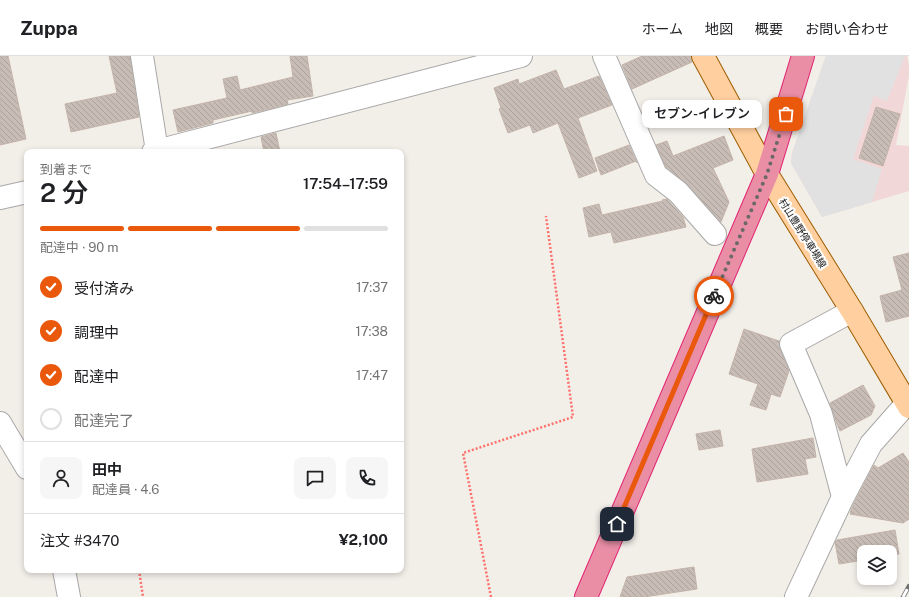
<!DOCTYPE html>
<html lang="ja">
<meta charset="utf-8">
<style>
body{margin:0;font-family:"Public Sans","Noto Sans JP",sans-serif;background:#f6f6f6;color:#202124;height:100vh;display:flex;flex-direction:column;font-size:15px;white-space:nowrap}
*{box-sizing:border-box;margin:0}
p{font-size:13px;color:#757577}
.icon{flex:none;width:22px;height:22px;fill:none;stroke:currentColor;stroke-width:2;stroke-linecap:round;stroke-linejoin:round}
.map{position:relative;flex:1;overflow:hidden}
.side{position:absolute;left:24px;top:93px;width:380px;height:424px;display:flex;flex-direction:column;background:#fff;border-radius:8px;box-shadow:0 2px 6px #0003}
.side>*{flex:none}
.tools{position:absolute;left:857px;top:489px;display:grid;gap:8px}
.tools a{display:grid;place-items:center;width:40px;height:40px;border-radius:8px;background:#fff;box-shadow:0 2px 6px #0003;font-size:20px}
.pin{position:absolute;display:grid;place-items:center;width:34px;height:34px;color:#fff;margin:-17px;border-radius:8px;box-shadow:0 2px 6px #0006}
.courier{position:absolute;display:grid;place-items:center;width:40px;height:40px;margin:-20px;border:3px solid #ea580c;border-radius:50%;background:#fff;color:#222;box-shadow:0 1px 5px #0007}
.bubble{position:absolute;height:28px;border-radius:8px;background:#fff;box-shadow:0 2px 6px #0003;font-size:13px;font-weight:600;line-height:28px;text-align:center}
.headline em{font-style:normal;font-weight:600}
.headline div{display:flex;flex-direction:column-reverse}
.headline{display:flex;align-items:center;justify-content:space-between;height:68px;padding:0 16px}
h1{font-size:26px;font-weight:600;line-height:30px}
.bar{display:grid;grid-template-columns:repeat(4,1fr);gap:6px 4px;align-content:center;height:48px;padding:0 16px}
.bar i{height:5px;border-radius:3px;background:#e0e0e0}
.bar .selected{background:#ea580c}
.bar p{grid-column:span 4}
.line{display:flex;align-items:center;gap:10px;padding:0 16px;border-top:1px solid #e0e0e0}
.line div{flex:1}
.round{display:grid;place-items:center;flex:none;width:42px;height:42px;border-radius:8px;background:#f6f6f6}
ol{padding:0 16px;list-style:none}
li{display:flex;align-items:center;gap:12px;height:44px}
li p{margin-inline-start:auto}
li .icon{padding:4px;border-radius:50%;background:#ea580c;color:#fff;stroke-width:4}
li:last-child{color:#757577}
li i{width:22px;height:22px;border:2px solid #e0e0e0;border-radius:50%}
header{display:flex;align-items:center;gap:24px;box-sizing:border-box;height:56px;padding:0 20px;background:#fff;border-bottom:1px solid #e0e0e0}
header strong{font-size:19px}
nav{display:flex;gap:22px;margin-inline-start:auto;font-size:14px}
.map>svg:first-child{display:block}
.commercial{fill:#f2d7d8}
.parking{fill:#e1e1e1}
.building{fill:url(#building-back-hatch);stroke:#c4b3a9}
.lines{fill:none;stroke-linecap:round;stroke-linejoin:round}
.minor-casing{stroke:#a8a8a8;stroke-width:24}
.major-casing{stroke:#9e5e00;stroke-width:24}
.highway-casing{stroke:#e12372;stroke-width:24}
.path{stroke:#fe706c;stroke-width:2.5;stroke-dasharray:2 2;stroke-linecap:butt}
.minor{stroke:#fff;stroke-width:22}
.major{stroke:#ffcf9f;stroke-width:22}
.highway{stroke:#ea8ea6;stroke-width:22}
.rail-casing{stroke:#6f6f6f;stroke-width:4.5}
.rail{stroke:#fff;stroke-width:3;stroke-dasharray:9;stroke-linecap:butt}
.done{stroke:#6a6967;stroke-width:4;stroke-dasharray:0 7.2}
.route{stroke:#ea580c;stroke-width:5}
.labels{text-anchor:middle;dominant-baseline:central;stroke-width:4;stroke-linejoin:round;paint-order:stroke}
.street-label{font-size:10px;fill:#212121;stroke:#fff}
</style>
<header>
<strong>Zuppa</strong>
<nav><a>ホーム</a><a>地図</a><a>概要</a><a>お問い合わせ</a></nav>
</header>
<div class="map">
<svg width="909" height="541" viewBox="0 0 909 541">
<defs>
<pattern id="building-back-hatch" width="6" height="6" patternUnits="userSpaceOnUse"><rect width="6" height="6" fill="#c7bdb6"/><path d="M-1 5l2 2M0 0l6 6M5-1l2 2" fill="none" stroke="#aba29c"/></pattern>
</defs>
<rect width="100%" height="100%" fill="#f2eee8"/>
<path class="commercial" d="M826,0H907L909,9V19L896,89L909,90V135L822,161L791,107L792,97Z"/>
<path class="parking" d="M826,0H905L887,45L874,40L853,103L882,113L872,146L822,161L791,107L792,97Z"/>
<path class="building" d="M0,0H8L26,83L0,89Z
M109,0H130L139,61L71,76L65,48L117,37Z
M290,0H307L313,40L287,44L288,48L252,57V55L213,64V67L178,76L173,54L227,42L223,23L237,20L240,34L293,21Z
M642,0H691L692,6L632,33L622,9Z
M556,14L564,33L599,20L612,49L578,62L597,115L579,122L558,67L533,77L530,69L508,77L499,53L501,52L494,32L518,23L519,28Z
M876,51L900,58L883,110L859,102Z
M276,77L280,96H264L261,81Z
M724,80L733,104L713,112L729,146L721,166L687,128L666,111L656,89L667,85L673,100Z
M629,89L637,107L636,105L601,119L595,102Z
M667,143L683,161L686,171L614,187L611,176L589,181L583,152L599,148L602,159L663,145L662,144Z
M909,197V260L886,266L880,240L902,234L893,201Z
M744,273L779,285L780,293L789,315L780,341L771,338L766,354L750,349L758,328L729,318Z
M863,329L875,350L871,359L840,375L837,368L830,347Z
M720,374L723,390L699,394L696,378Z
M813,382L816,401L805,403L808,418L757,426L752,393Z
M903,397L909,406V463L903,467L850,458L851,454L854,447L874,409L878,412Z
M895,474L899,498L890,500V496H864V504L839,508L835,486L837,484Z
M694,511L697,533L644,541H620L627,521Z"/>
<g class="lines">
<g class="minor-casing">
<path id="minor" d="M142,0L157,95
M604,0L656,119L678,136L715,178
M153,96L521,0
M0,142L27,136
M0,367L27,412
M843,441L821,358L791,288L852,255
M64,514L69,541
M796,541L843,441L871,388L907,347L909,346"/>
</g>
<g class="major-casing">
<path id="major" d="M703,0L767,118L852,255L909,351"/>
</g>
<g class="highway-casing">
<path id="highway" d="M586,541L767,118L803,0"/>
</g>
<path class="path" d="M139,514L143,541
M491,541L463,397L573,361L546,160"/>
<use href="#minor" class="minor"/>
<use href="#major" class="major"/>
<use href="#highway" class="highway"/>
<g class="rail-casing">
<path id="rail" d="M903,541L909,530"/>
</g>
<use href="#rail" class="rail"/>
</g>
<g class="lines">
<path class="done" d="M714,240L767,118L786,58"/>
<path class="route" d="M617,468L714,240"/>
</g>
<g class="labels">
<g class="street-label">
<text transform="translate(803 177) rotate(58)">村山豊野停車場線</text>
</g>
</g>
</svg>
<div class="tools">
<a><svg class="icon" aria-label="layers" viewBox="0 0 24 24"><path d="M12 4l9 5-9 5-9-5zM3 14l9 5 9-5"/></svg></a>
</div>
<div class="pin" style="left:786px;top:58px;background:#ea580c"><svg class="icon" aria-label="bag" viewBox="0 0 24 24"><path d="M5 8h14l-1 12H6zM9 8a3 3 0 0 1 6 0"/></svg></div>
<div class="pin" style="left:617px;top:468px;background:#1f2937"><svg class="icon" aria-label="home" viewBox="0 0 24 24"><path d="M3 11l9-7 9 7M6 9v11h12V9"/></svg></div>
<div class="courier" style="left:714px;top:240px"><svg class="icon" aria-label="bike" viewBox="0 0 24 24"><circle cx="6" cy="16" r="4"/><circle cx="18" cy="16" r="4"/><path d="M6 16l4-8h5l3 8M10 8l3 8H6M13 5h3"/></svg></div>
<div class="bubble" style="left:642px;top:44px;width:120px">セブン-イレブン</div>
<section class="side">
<div class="headline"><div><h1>2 分</h1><p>到着まで</p></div><em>17:54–17:59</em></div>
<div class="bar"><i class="selected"></i><i class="selected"></i><i class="selected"></i><i></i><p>配達中 · 90 m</p></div>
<ol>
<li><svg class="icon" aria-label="check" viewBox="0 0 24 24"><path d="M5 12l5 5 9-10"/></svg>受付済み<p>17:37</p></li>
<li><svg class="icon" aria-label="check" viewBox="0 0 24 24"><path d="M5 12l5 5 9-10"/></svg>調理中<p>17:38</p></li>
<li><svg class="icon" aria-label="check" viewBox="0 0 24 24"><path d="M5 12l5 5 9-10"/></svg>配達中<p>17:47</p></li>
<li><i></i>配達完了</li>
</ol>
<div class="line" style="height:72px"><a class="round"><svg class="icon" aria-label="person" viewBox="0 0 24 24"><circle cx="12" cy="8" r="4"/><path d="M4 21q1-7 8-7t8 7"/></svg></a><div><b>田中</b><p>配達員 · 4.6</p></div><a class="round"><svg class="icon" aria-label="chat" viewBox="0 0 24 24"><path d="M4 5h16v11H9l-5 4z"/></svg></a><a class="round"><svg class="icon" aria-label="phone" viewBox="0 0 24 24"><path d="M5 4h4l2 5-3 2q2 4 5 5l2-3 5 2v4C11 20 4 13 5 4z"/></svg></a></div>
<div class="line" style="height:52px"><div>注文 #3470</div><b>¥2,100</b></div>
</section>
</div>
